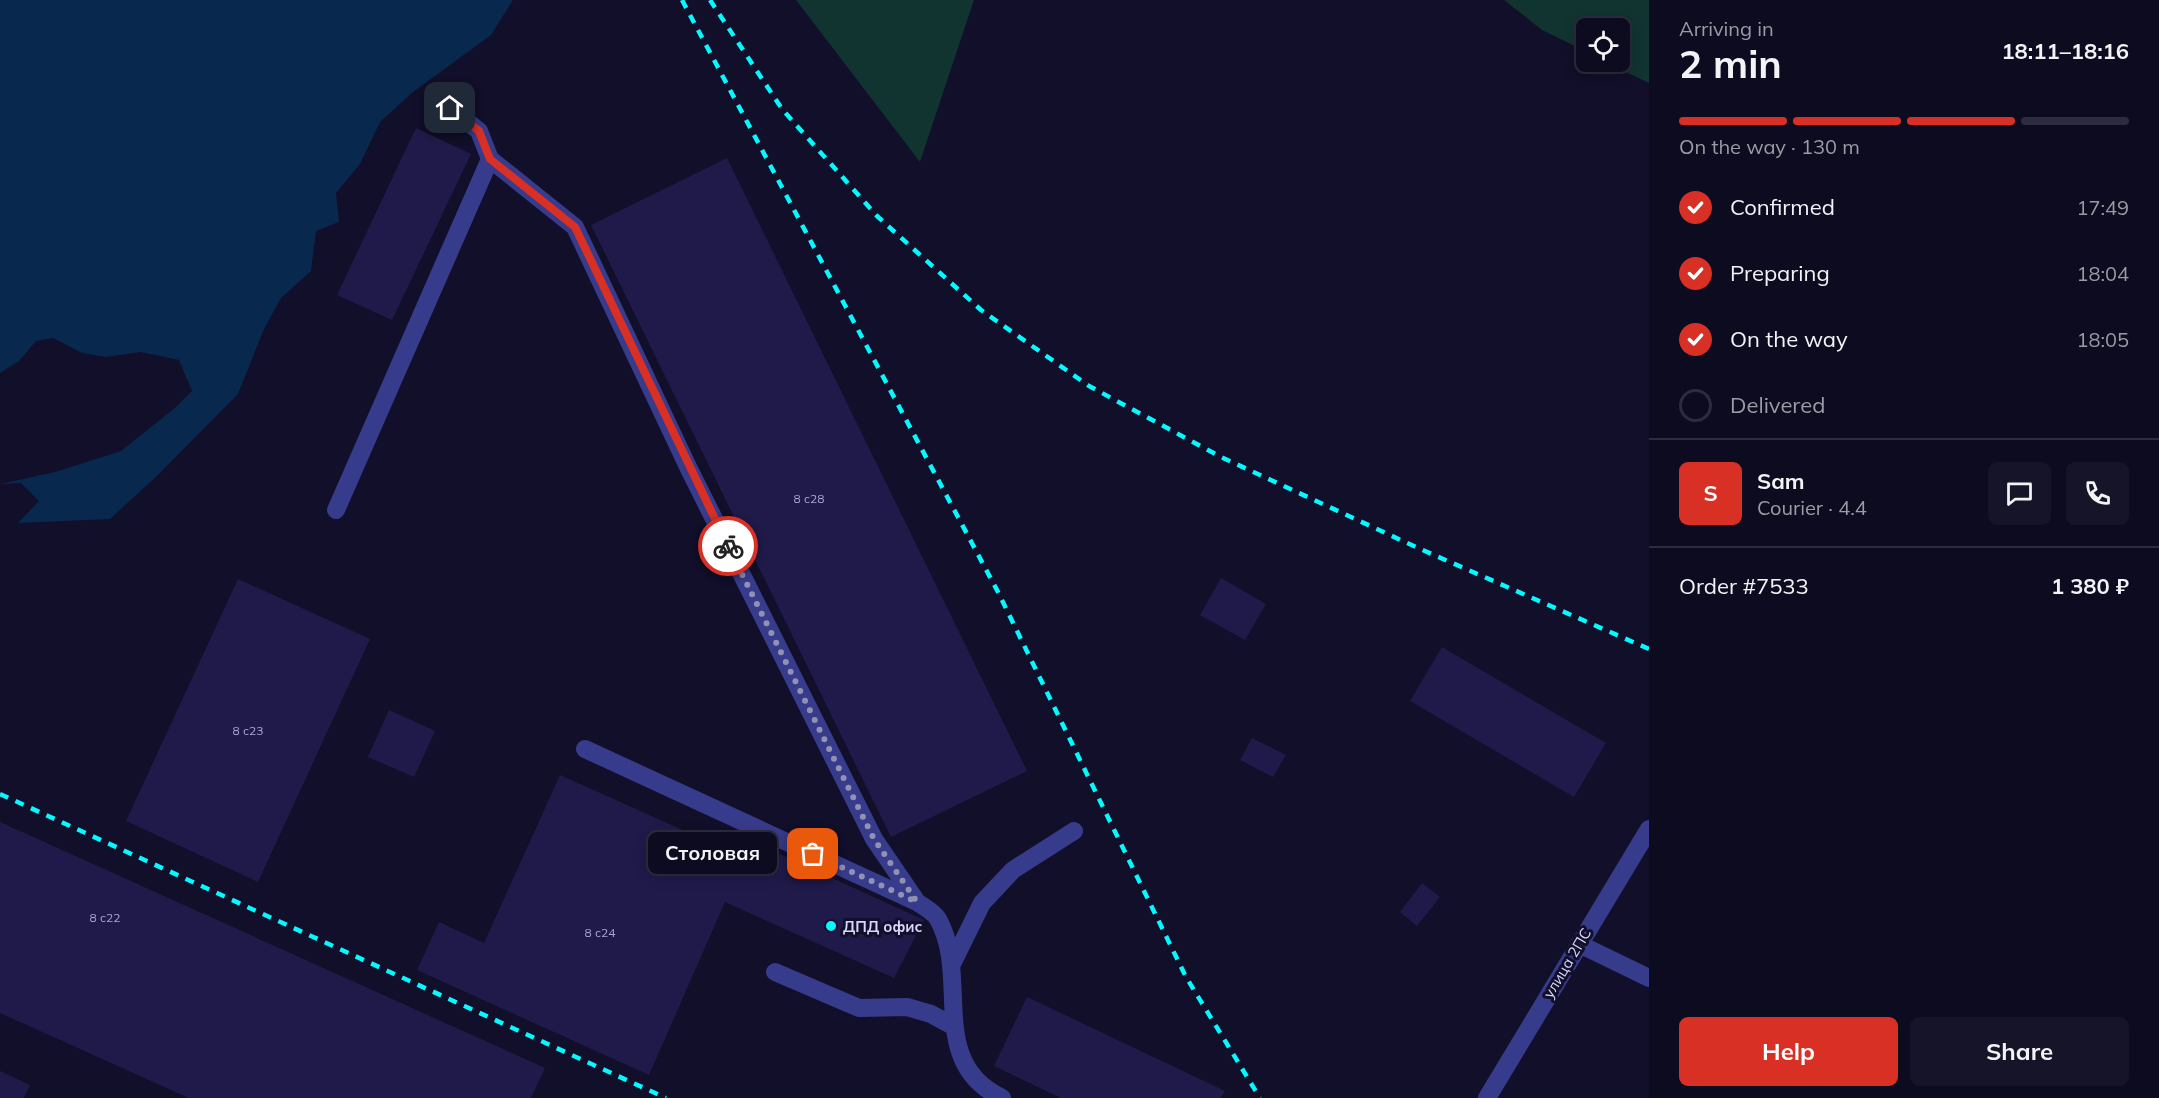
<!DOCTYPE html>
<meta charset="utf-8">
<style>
body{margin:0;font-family:Mulish,sans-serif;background:#161428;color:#f1f3f6;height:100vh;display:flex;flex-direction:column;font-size:22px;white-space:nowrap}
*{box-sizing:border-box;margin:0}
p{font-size:20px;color:#9a9ba4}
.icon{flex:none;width:33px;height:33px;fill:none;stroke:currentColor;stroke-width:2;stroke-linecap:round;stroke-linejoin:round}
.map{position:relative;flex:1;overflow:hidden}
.details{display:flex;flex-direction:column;background:#0d0b1f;width:510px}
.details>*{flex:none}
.tools{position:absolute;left:1576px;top:18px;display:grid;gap:12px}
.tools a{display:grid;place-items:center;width:54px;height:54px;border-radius:9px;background:#0d0b1f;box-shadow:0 3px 15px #0003,0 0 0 2px #2d2b3d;font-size:30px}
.pin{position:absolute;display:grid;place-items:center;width:51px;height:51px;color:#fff;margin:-26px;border-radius:12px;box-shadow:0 3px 9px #0006}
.courier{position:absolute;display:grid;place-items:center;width:60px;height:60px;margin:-30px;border:4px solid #d93025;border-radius:50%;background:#fff;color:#222;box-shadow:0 2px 8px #0007}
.bubble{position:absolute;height:42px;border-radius:9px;background:#0d0b1f;box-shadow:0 3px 15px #0003,0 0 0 2px #2d2b3d;font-size:20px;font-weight:700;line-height:42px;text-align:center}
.summary em{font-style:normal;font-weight:700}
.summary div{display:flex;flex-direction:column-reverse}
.summary{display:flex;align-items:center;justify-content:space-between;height:102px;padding:0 30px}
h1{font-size:39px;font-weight:700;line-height:45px}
.bar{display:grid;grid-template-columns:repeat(4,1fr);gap:9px 6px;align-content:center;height:72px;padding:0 30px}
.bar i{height:8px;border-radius:4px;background:#2d2b3d}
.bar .on{background:#d93025}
.bar p{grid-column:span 4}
.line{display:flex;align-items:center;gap:15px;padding:0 30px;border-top:2px solid #2d2b3d}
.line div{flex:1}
.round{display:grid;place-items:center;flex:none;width:63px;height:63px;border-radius:9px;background:#161428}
ol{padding:0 30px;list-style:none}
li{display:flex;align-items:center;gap:18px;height:66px}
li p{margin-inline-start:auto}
li .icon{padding:6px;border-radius:50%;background:#d93025;color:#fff;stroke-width:4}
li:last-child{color:#9a9ba4}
li i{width:33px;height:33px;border:3px solid #2d2b3d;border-radius:50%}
.primary-button{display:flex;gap:12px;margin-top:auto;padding:12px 30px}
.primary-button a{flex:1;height:69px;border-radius:9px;background:#d93025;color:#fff;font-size:24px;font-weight:700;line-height:69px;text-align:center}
.primary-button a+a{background:#161428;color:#f1f3f6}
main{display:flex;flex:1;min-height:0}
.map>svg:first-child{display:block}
.green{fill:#113430}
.water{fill:#09284d}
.building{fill:#201a4b}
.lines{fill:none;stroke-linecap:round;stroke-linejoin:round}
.minor{stroke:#373b8b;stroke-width:18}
.rail{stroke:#03fbff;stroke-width:4.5;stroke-dasharray:9 8;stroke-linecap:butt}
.done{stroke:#9291b4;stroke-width:6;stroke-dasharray:0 10.8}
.route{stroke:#d93025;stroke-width:8}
.poi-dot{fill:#03fbff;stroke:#110f29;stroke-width:2}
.labels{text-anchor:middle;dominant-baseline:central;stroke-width:6;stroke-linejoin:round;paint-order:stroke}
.number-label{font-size:12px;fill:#aaa8d2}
.poi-label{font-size:15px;font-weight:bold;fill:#d8d7ff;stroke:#110f29;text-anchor:start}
.street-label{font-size:15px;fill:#d8d7ff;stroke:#110f29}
</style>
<main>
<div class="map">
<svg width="1649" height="1098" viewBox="0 0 1649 1098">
<rect width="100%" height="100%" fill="#110f29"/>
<path class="green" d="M796,0H974L920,162Z
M1504,0H1649V83L1605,62H1620V28H1587V52L1542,30Z"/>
<path class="water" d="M0,0H513L491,35L413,92L380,122L360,164L336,193L339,222L316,231L311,271L281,298L264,329L238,394L158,475L110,519L18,523L39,501L21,483L0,484L55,472L121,451L176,407L192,391L179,360L141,352L106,357L82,353L53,338L36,341L19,361L0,373Z"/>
<path class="building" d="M416,128L471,154L392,320L337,295Z
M727,158L1027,771L891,837L591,225Z
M1221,578L1266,604L1245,640L1200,615Z
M238,579L370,639L258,882L126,821Z
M1442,647L1606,743L1574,797L1410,701Z
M389,710L435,731L414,777L368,757Z
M1252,738L1286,755L1273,777L1240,760Z
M560,775L743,857L751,841L924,920L894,978L725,902L649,1075L417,970L439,922L484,943Z
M0,822L545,1068L531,1098H189L0,1013Z
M1422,883L1440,897L1417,926L1400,912Z
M1027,997L1225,1091L1221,1098H1061L994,1066Z
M0,1071L30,1085L24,1098H0Z"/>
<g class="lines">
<path class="minor" d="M450,108L479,131L490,159
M336,510L490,159L575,227L689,469L874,839L917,902
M585,749L917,902C924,907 934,912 938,919C971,978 926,1062 1002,1098
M1579,944L1649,978
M952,964L982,903L1013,870L1074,831
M775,972L859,1008L907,1007L931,1014L953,1026
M1487,1098L1649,829"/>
<path class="rail" d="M682,0L998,592L1186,977L1260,1098
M710,0L782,109L877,216L981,310L1089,386L1221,457L1418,548L1649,649
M0,794L666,1098"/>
</g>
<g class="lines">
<path class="done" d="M728,546L874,839L917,902L813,854"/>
<path class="route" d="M450,108L479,131L490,159L575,227L728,546"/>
</g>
<circle class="poi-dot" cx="831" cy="926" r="6"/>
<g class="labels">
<g class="number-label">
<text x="809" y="498">8 с28</text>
<text x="248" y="730">8 с23</text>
<text x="105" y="917">8 с22</text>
<text x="600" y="932">8 с24</text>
</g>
<g class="poi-label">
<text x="843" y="926">ДПД офис</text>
</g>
<g class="street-label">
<text transform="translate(1567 963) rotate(-59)">улица 2ПС</text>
</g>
</g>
</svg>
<div class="tools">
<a><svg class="icon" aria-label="locate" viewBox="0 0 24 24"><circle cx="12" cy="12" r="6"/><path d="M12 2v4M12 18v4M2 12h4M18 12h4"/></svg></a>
</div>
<div class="pin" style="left:813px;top:854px;background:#ea580c"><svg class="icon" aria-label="bag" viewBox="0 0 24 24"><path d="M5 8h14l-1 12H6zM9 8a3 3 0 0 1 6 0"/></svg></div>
<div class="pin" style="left:450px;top:108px;background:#1f2937"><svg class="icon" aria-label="home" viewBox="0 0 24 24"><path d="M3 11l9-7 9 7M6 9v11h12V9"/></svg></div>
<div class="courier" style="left:728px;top:546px"><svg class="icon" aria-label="bike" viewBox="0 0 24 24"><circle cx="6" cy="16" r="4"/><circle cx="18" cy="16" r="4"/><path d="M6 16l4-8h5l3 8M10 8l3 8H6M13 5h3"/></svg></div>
<div class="bubble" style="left:648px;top:832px;width:129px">Столовая</div>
</div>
<section class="details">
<div class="summary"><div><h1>2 min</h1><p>Arriving in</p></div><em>18:11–18:16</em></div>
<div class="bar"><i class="on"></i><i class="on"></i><i class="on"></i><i></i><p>On the way · 130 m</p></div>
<ol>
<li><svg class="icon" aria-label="check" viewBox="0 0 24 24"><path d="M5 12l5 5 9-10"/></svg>Confirmed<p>17:49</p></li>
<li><svg class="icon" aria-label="check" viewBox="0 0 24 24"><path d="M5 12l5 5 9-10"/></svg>Preparing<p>18:04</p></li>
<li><svg class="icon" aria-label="check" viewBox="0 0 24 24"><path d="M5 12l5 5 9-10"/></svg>On the way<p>18:05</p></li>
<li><i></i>Delivered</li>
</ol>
<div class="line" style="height:108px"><b class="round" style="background:#d93025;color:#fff">S</b><div><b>Sam</b><p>Courier · 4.4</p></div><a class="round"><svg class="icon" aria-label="chat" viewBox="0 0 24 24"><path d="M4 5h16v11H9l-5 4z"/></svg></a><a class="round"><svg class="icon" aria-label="phone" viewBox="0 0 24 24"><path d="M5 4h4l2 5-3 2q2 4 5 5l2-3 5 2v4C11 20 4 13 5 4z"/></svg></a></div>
<div class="line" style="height:78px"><div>Order #7533</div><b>1 380 ₽</b></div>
<div class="primary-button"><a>Help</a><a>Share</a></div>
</section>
</main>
